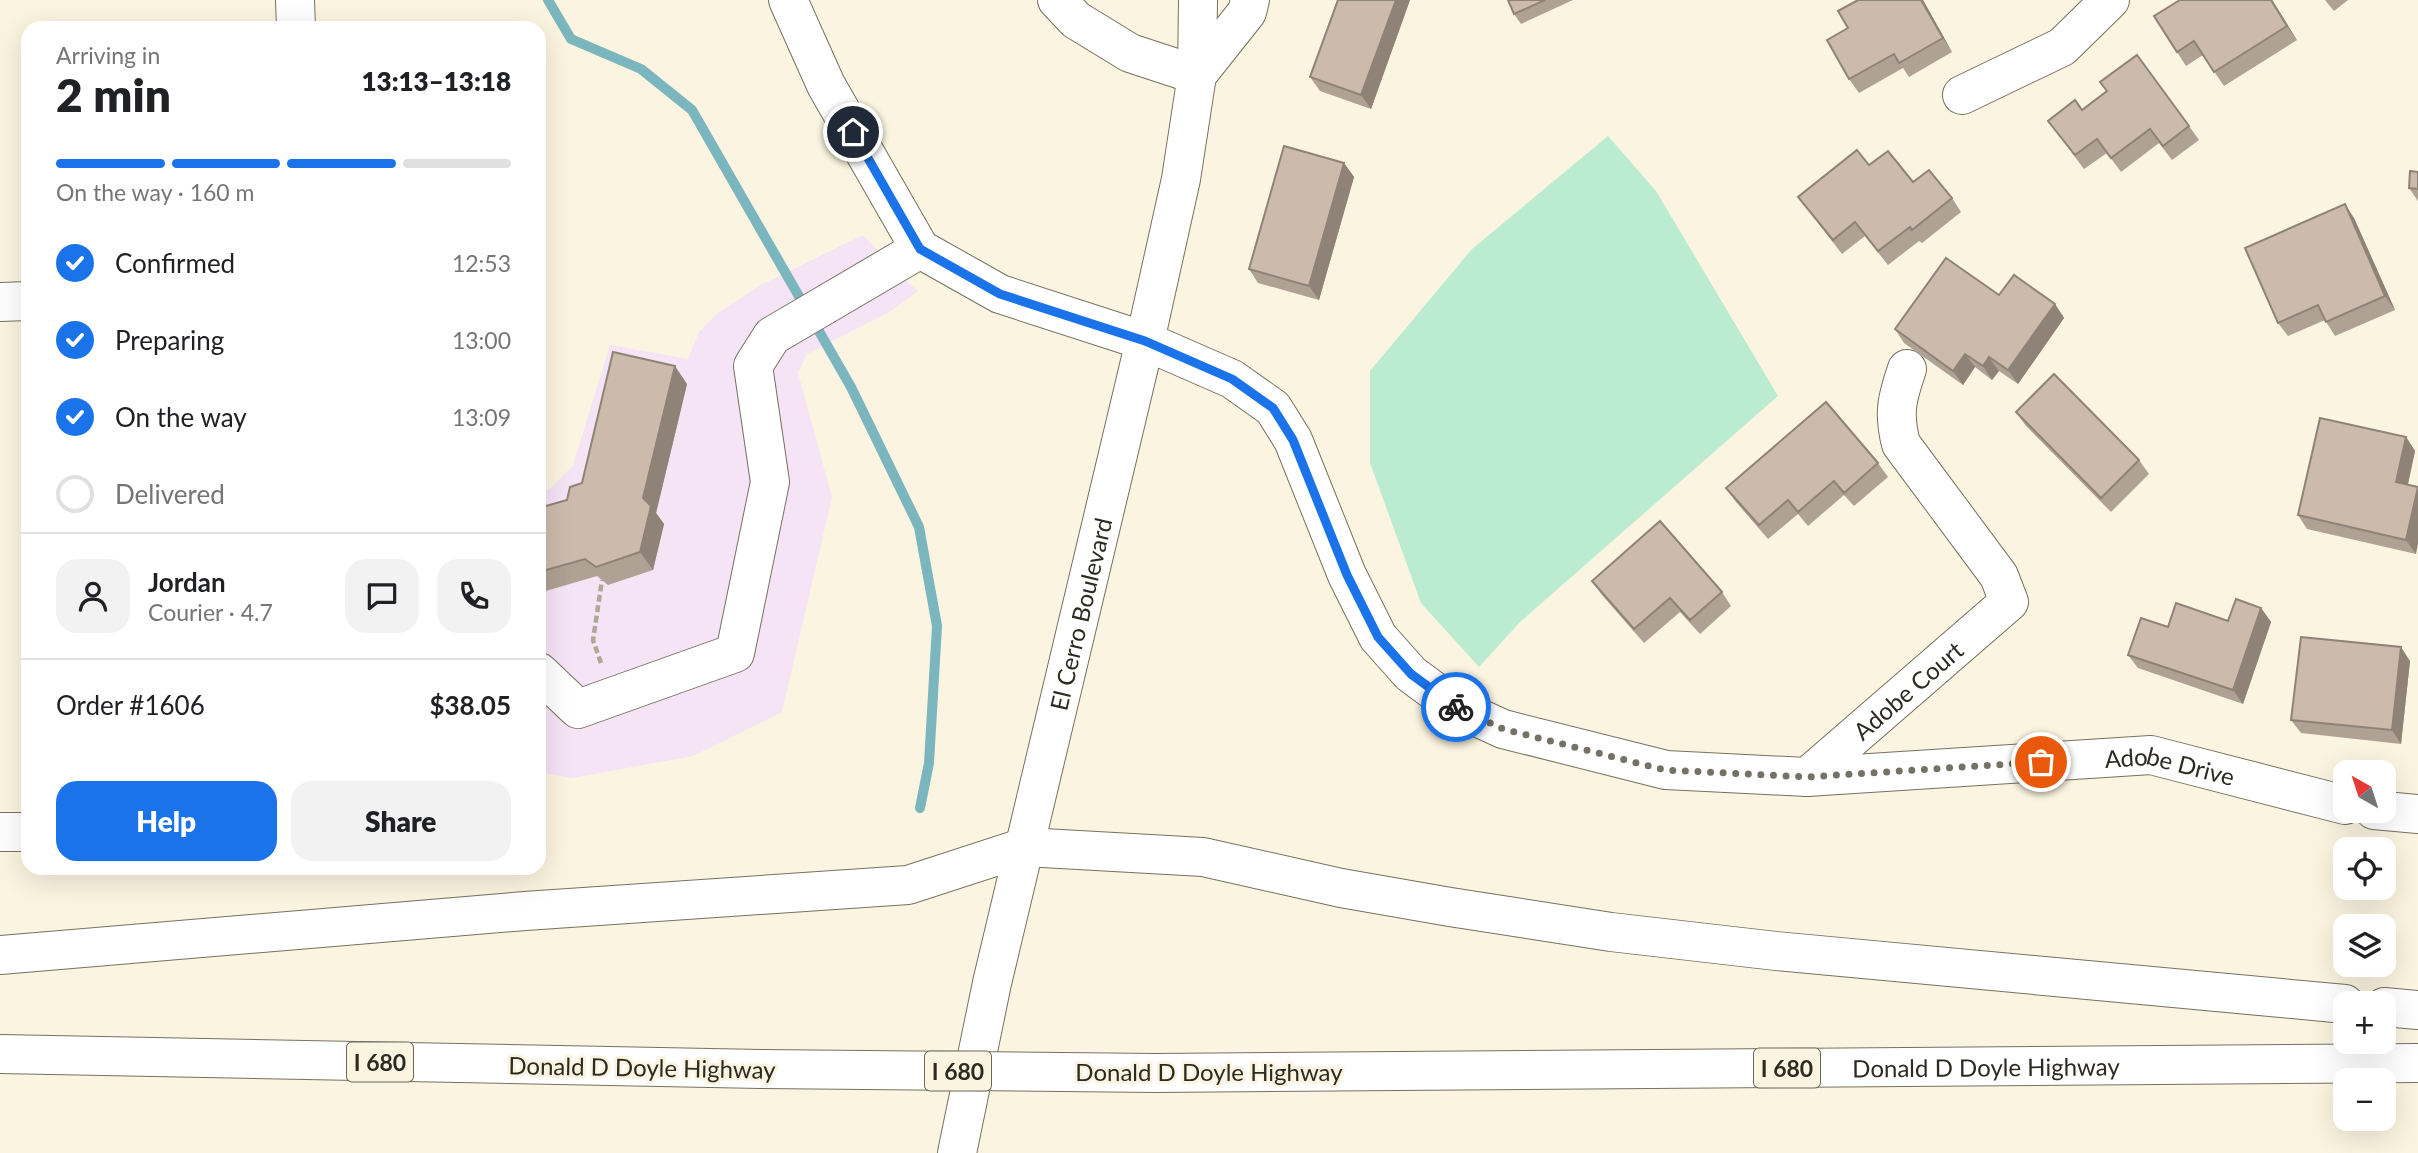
<!DOCTYPE html>
<meta charset="utf-8">
<style>
body{margin:0;font-family:Lato,sans-serif;background:#f2f2f2;color:#202124;height:100vh;display:flex;flex-direction:column;font-size:26px;white-space:nowrap}
*{box-sizing:border-box;margin:0}
p{font-size:23px;color:#757577}
.icon{flex:none;width:38px;height:38px;fill:none;stroke:currentColor;stroke-width:2;stroke-linecap:round;stroke-linejoin:round}
.map{position:relative;flex:1;overflow:hidden}
.sheet{position:absolute;left:21px;top:21px;width:525px;height:854px;display:flex;flex-direction:column;background:#fff;border-radius:21px;box-shadow:0 7px 28px #0002}
.sheet>*{flex:none}
.needle{width:46px;rotate:321deg}
.controls{position:absolute;left:2333px;top:760px;display:grid;gap:14px}
.controls a{display:grid;place-items:center;width:63px;height:63px;border-radius:14px;background:#fff;box-shadow:0 7px 28px #0002;font-size:35px}
.pin{position:absolute;display:grid;place-items:center;width:60px;height:60px;color:#fff;margin:-30px;border:4px solid #fff;border-radius:50%;box-shadow:0 2px 7px #0007}
.courier{position:absolute;display:grid;place-items:center;width:70px;height:70px;margin:-35px;border:5px solid #1a73e8;border-radius:50%;background:#fff;color:#222;box-shadow:0 2px 9px #0007}
.overview em{font-style:normal;font-weight:800}
.overview div{display:flex;flex-direction:column-reverse}
.overview{display:flex;align-items:center;justify-content:space-between;height:119px;padding:0 35px}
h1{font-size:46px;font-weight:800;line-height:52px}
.bar{display:grid;grid-template-columns:repeat(4,1fr);gap:10px 7px;align-content:center;height:84px;padding:0 35px}
.bar i{height:9px;border-radius:5px;background:#e0e0e0}
.bar .current{background:#1a73e8}
.bar p{grid-column:span 4}
.line{display:flex;align-items:center;gap:18px;padding:0 35px;border-top:2px solid #e0e0e0}
.line div{flex:1}
.round{display:grid;place-items:center;flex:none;width:74px;height:74px;border-radius:21px;background:#f2f2f2}
ol{padding:0 35px;list-style:none}
li{display:flex;align-items:center;gap:21px;height:77px}
li p{margin-inline-start:auto}
li .icon{padding:7px;border-radius:50%;background:#1a73e8;color:#fff;stroke-width:4}
li:last-child{color:#757577}
li i{width:38px;height:38px;border:4px solid #e0e0e0;border-radius:50%}
.action{display:flex;gap:14px;margin-top:auto;padding:14px 35px}
.action a{flex:1;height:80px;border-radius:21px;background:#1a73e8;color:#fff;font-size:28px;font-weight:800;line-height:80px;text-align:center}
.action a+a{background:#f2f2f2;color:#202124}
.map>svg:first-child{display:block}
.commercial{fill:#f4e4f6}
.green{fill:#bbebd1}
.lines{fill:none;stroke-linecap:round;stroke-linejoin:round}
.stream{stroke:#7bb6be;stroke-width:10}
.minor-casing{stroke:#77705f;stroke-width:40}
.highway-casing{stroke:#77705f;stroke-width:40}
.path{stroke:#aea899;stroke-width:4.5;stroke-dasharray:7 3.5;stroke-linecap:butt}
.minor{stroke:#fff;stroke-width:38}
.highway{stroke:#fff;stroke-width:38}
.highway-bridge-casing{stroke:#77705f;stroke-width:40;stroke-linecap:butt}
.highway-bridge{stroke:#fff;stroke-width:38}
.wall{fill:#afa194}
.shaded-wall{fill:#8f8378}
.building{fill:#ccbbac;stroke:#8f8378;stroke-width:2}
.done{stroke:#757164;stroke-width:7;stroke-dasharray:0 12.6}
.route{stroke:#1a73e8;stroke-width:9}
.labels{text-anchor:middle;dominant-baseline:central;stroke-width:6;stroke-linejoin:round;paint-order:stroke}
.shield{fill:#fbf4e0;stroke:#6b675b;stroke-width:2}
.shield-label{font-size:23px;font-weight:bold;fill:#2d2a22}
.street-label{font-size:24px;fill:#2d2a22;stroke:#fbf4e0}
</style>
<div class="map">
<svg width="2418" height="1153" viewBox="0 0 2418 1153">
<rect width="100%" height="100%" fill="#fbf4e0"/>
<path class="commercial" d="M863,235L899,274L918,291L891,311L807,354L798,373L832,497L782,712L693,756L572,778L539,772V493L551,488L573,465L610,345L688,359L699,332L718,313L761,285Z"/>
<path class="green" d="M1608,136L1656,191L1778,396L1520,622L1479,667L1421,603L1370,463V371L1472,249Z"/>
<g class="lines">
<path class="stream" d="M548,0L571,39L641,69L692,110L851,387L919,527L937,626L929,763L920,808"/>
<g class="minor-casing">
<g id="minor">
<path d="M295,0L296,28"/>
<path id="s1" d="M788,0L826,85L920,249L1000,294L1145,341L1232,379L1273,408L1293,440L1347,575L1378,637L1411,674L1457,708L1503,729L1666,770L1807,777L2151,755L2345,805"/>
<path d="M1057,0L1076,20L1130,53L1197,75"/>
<path d="M1197,75L1247,12L1250,0"/>
<path d="M1962,95L2062,47L2110,0"/>
<path d="M0,302L28,301"/>
<path d="M539,672L578,709L735,653L770,482L753,366L772,336L920,249"/>
<path id="s2" d="M1807,777L2009,602L1999,576L1901,444C1893,413 1897,398 1907,369"/>
<path d="M2374,810L2418,814"/>
<path d="M0,832H28"/>
<path id="s3" d="M957,1153L992,983L1145,341L1181,179L1197,75L1198,0"/>
</g>
</g>
<g class="highway-casing">
<g id="highway">
<path d="M0,955L525,911L908,885L1025,847L1203,857L1341,888L1450,907L1611,932L1776,951L2345,1004"/>
<path d="M2384,1007L2418,1010"/>
<path d="M0,1054L761,1069"/>
<path id="s4" d="M1155,1073L2418,1063"/>
</g>
</g>
<path class="path" d="M601,663L593,640L602,580"/>
<use href="#minor" class="minor"/>
<use href="#highway" class="highway"/>
<g class="highway-bridge-casing">
<path id="highway-bridge" d="M761,1069L1155,1073"/>
</g>
<use href="#highway-bridge" class="highway-bridge"/>
</g>
<path class="wall" d="M1338,0H1410L1371,109L1320,91L1310,77Z
M1508,0H1573L1521,24L1514,14Z
M1858,0H1923L1952,52L1909,77L1903,68L1859,93L1849,79L1848,28Z
M2180,0H2272L2297,40L2224,86L2203,55L2186,66L2177,52Z
M2325,0H2348L2334,11Z
M2082,110L2189,126L2199,140L2172,160L2159,143L2121,172L2107,153L2084,169L2048,121Z
M1344,163L1354,177L1319,300L1258,283L1249,269Z
M1869,165L1952,198L1961,212L1922,243L1919,241L1888,265L1865,236L1842,254L1798,197Z
M2418,172V201L2409,188Z
M2354,218L2395,310L2335,336L2325,320L2288,336L2278,323Z
M1999,295L2055,304L2064,318L2018,384L1999,371L1992,380L1975,367L1963,385L1904,343L1895,329Z
M687,384L656,513L664,524L653,570L608,585L597,576L539,593V508L567,500L582,483Z
M2016,412L2139,460L2149,474L2111,512L2026,426Z
M2406,437L2415,451L2408,485L2416,554L2307,529L2298,515Z
M1878,463L1888,477L1854,506L1844,495L1808,526L1798,514L1768,539L1736,502L1726,488Z
M1592,581L1722,592L1731,606L1700,634L1680,612L1644,643L1602,595Z
M2261,608L2271,622L2243,704L2138,668L2128,655L2168,627L2228,621Z
M2410,661L2401,744L2301,733L2291,720Z"/>
<path class="shaded-wall" d="M1396,0H1410L1371,109L1361,95Z
M1921,0H1923L1952,52L1943,38Z
M2271,0H2272L2297,40L2287,26Z
M1344,163L1354,177L1319,300L1309,286Z
M2345,204L2354,218L2395,310L2385,296Z
M2055,304L2064,318L2018,384L2008,370Z
M1965,354L1975,367L1963,385L1953,371Z
M1989,357L1999,371L1992,380L1983,366Z
M675,366L687,384L656,513L664,524L653,570L640,552L643,498Z
M2406,437L2415,451L2405,496L2396,482Z
M2418,488V544L2416,554L2406,540Z
M2261,608L2271,622L2243,704L2233,690Z
M2401,647L2410,661L2401,744L2392,730Z"/>
<path class="building" d="M1338,0H1396L1361,95L1310,77Z
M1508,0H1545L1514,14Z
M1858,0H1921L1943,38L1899,63L1894,54L1849,79L1827,40L1848,28L1838,11Z
M2180,0H2271L2287,26L2214,72L2194,41L2177,52L2154,16Z
M2137,55L2189,126L2163,146L2150,129L2111,158L2097,139L2075,155L2048,121L2075,100L2082,110L2107,91L2100,82Z
M1284,146L1344,163L1309,286L1249,269Z
M1857,150L1869,165L1888,151L1913,182L1929,170L1952,198L1912,230L1910,227L1878,251L1855,222L1833,240L1798,197Z
M2410,171L2418,172V189L2409,188Z
M2345,204L2385,296L2326,322L2318,305L2278,323L2245,248Z
M1946,258L1999,295L2014,275L2055,304L2008,370L1989,357L1983,366L1965,354L1953,371L1895,329Z
M613,352L675,366L643,498L651,506L640,552L596,567L585,559L539,572V508L567,500L570,487L582,483Z
M2054,374L2139,460L2101,498L2016,412Z
M1826,402L1878,463L1844,493L1834,481L1798,512L1788,500L1759,525L1726,488Z
M2320,418L2406,437L2396,482L2418,487L2406,540L2298,515Z
M1660,521L1722,592L1690,620L1670,598L1634,629L1592,581Z
M2236,599L2261,608L2233,690L2128,655L2141,618L2168,627L2176,603L2228,621Z
M2301,637L2401,647L2392,730L2291,720Z"/>
<g class="lines">
<path class="done" d="M1456,707L1503,729L1665,770L1807,777L2041,762"/>
<path class="route" d="M853,132L920,249L1000,294L1145,341L1232,379L1273,408L1293,440L1347,575L1378,637L1411,674L1456,707"/>
</g>
<g class="labels">
<g class="shield">
<rect x="347" y="1042.5" width="66" height="39" rx="5"/>
<rect x="1754" y="1048.5" width="66" height="39" rx="5"/>
<rect x="925" y="1051.5" width="66" height="39" rx="5"/>
</g>
<g class="shield-label">
<text x="380" y="1062">I 680</text>
<text x="1787" y="1068">I 680</text>
<text x="958" y="1071">I 680</text>
</g>
<g class="street-label">
<text stroke="none"><textPath href="#s3" startOffset="553">El Cerro Boulevard</textPath></text>
<text stroke="none"><textPath href="#s2" startOffset="133">Adobe Court</textPath></text>
<text stroke="none"><textPath href="#s1" startOffset="1755">Adobe Drive</textPath></text>
<text stroke="none"><textPath href="#s4" startOffset="831">Donald D Doyle Highway</textPath></text>
<text transform="translate(642 1067) rotate(1)">Donald D Doyle Highway</text>
<text x="1209" y="1071">Donald D Doyle Highway</text>
</g>
</g>
</svg>
<div class="controls">
<a><svg class="needle" viewBox="-14 -14 28 28"><path d="M0-13l5 13h-10z" fill="#e53935"/><path d="M0 13l5-13h-10z" fill="#757577"/></svg></a>
<a><svg class="icon" aria-label="locate" viewBox="0 0 24 24"><circle cx="12" cy="12" r="6"/><path d="M12 2v4M12 18v4M2 12h4M18 12h4"/></svg></a>
<a><svg class="icon" aria-label="layers" viewBox="0 0 24 24"><path d="M12 4l9 5-9 5-9-5zM3 14l9 5 9-5"/></svg></a>
<a>+</a>
<a>−</a>
</div>
<div class="pin" style="left:2041px;top:762px;background:#ea580c"><svg class="icon" aria-label="bag" viewBox="0 0 24 24"><path d="M5 8h14l-1 12H6zM9 8a3 3 0 0 1 6 0"/></svg></div>
<div class="pin" style="left:853px;top:132px;background:#1f2937"><svg class="icon" aria-label="home" viewBox="0 0 24 24"><path d="M3 11l9-7 9 7M6 9v11h12V9"/></svg></div>
<div class="courier" style="left:1456px;top:707px"><svg class="icon" aria-label="bike" viewBox="0 0 24 24"><circle cx="6" cy="16" r="4"/><circle cx="18" cy="16" r="4"/><path d="M6 16l4-8h5l3 8M10 8l3 8H6M13 5h3"/></svg></div>
<section class="sheet">
<div class="overview"><div><h1>2 min</h1><p>Arriving in</p></div><em>13:13–13:18</em></div>
<div class="bar"><i class="current"></i><i class="current"></i><i class="current"></i><i></i><p>On the way · 160 m</p></div>
<ol>
<li><svg class="icon" aria-label="check" viewBox="0 0 24 24"><path d="M5 12l5 5 9-10"/></svg>Confirmed<p>12:53</p></li>
<li><svg class="icon" aria-label="check" viewBox="0 0 24 24"><path d="M5 12l5 5 9-10"/></svg>Preparing<p>13:00</p></li>
<li><svg class="icon" aria-label="check" viewBox="0 0 24 24"><path d="M5 12l5 5 9-10"/></svg>On the way<p>13:09</p></li>
<li><i></i>Delivered</li>
</ol>
<div class="line" style="height:126px"><a class="round"><svg class="icon" aria-label="person" viewBox="0 0 24 24"><circle cx="12" cy="8" r="4"/><path d="M4 21q1-7 8-7t8 7"/></svg></a><div><b>Jordan</b><p>Courier · 4.7</p></div><a class="round"><svg class="icon" aria-label="chat" viewBox="0 0 24 24"><path d="M4 5h16v11H9l-5 4z"/></svg></a><a class="round"><svg class="icon" aria-label="phone" viewBox="0 0 24 24"><path d="M5 4h4l2 5-3 2q2 4 5 5l2-3 5 2v4C11 20 4 13 5 4z"/></svg></a></div>
<div class="line" style="height:91px"><div>Order #1606</div><b>$38.05</b></div>
<div class="action"><a>Help</a><a>Share</a></div>
</section>
</div>
